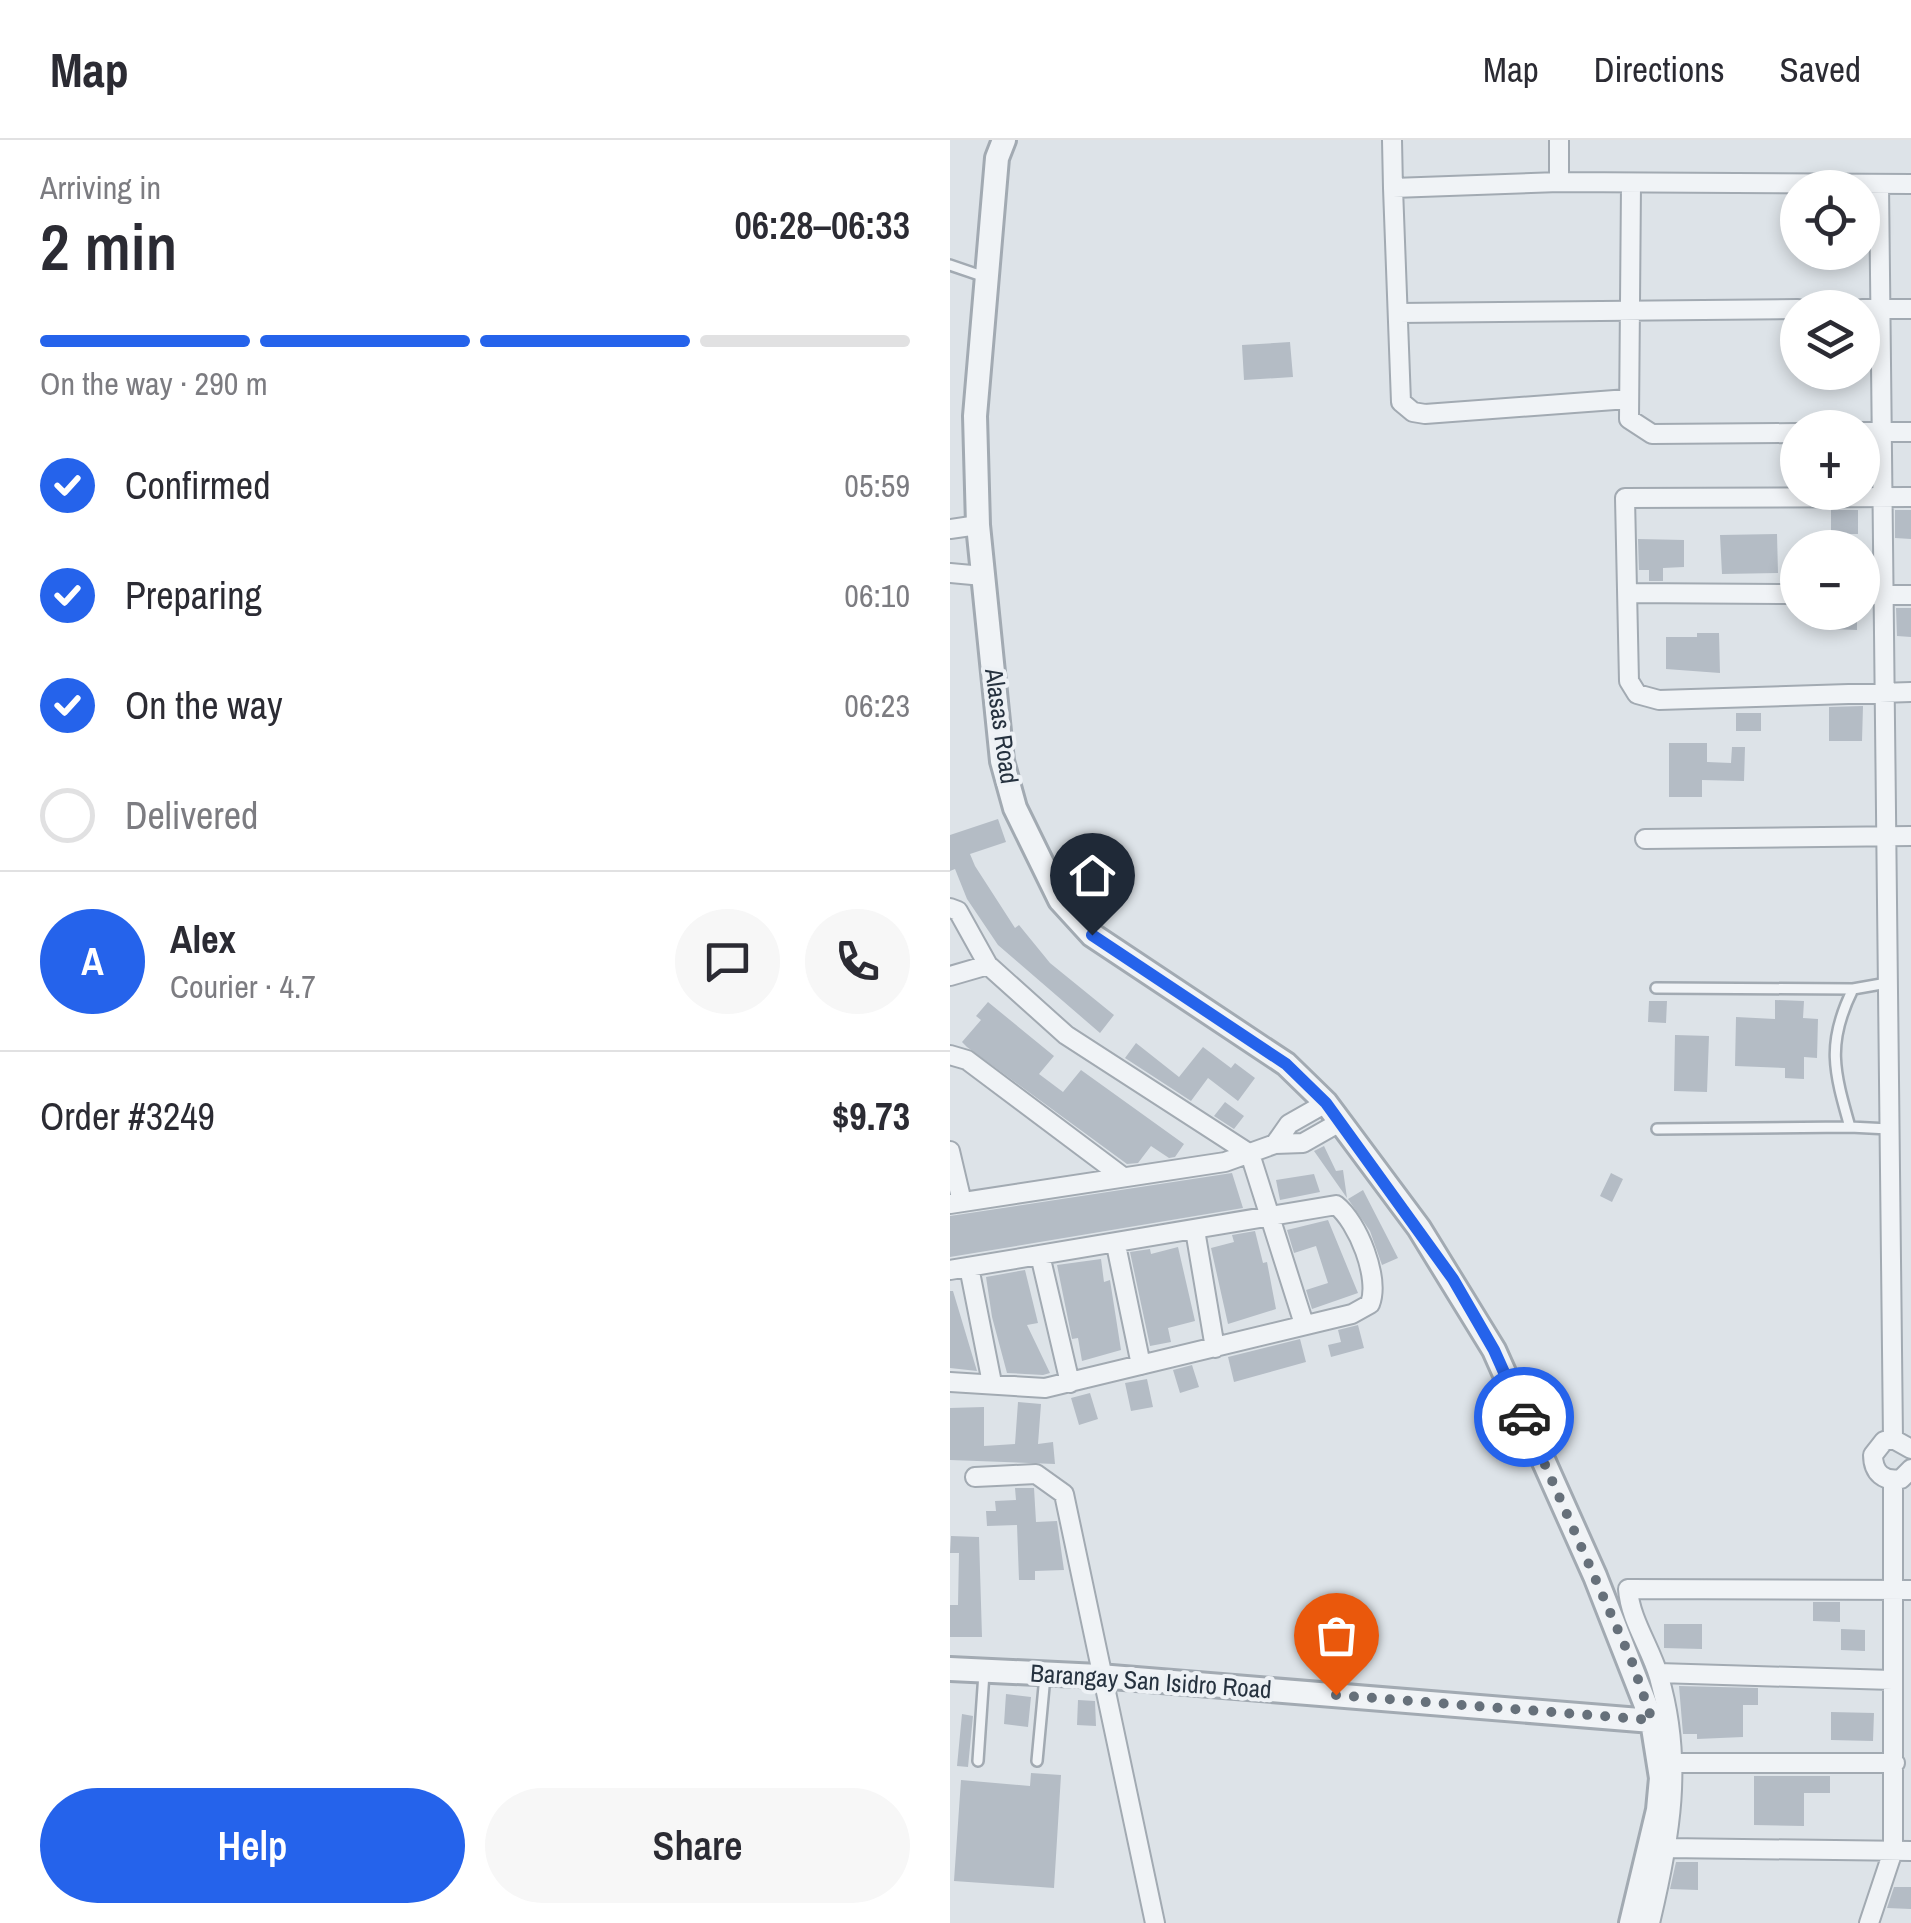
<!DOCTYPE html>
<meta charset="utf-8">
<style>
body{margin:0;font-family:"Archivo Narrow",sans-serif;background:#f7f7f7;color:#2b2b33;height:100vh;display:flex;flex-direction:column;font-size:38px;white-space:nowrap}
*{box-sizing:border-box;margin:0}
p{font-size:32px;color:#7c7c81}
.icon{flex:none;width:55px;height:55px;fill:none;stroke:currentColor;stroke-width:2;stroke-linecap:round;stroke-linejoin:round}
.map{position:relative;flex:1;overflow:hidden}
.sheet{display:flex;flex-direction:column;background:#fff;width:950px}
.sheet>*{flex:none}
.tools{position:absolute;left:830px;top:30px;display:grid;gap:20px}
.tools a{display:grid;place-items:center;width:100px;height:100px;border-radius:50%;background:#fff;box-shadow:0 5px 15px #0003;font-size:50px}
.pin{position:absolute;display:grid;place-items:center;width:85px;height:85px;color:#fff;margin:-102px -42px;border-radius:50% 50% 50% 0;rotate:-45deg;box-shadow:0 0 10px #0007}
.pin .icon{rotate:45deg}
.courier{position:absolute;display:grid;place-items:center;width:100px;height:100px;margin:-50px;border:8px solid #2563eb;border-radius:50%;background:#fff;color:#222;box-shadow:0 2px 12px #0007}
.headline em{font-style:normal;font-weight:600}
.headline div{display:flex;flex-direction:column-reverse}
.headline{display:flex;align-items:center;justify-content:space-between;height:170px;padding:0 40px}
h1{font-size:65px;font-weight:600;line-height:75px}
.bar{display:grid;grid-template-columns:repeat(4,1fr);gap:15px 10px;align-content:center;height:120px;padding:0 40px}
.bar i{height:12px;border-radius:8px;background:#e1e1e2}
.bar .current{background:#2563eb}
.bar p{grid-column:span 4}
.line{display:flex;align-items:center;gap:25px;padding:0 40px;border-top:2px solid #e1e1e2}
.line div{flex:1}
.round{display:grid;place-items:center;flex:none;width:105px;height:105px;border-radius:52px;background:#f7f7f7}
ol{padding:0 40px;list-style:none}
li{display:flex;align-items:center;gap:30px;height:110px}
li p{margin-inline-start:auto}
li .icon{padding:10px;border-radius:50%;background:#2563eb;color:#fff;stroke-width:4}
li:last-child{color:#7c7c81}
li i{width:55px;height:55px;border:5px solid #e1e1e2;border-radius:50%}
.action{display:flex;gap:20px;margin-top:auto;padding:20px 40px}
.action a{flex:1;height:115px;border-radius:60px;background:#2563eb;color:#fff;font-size:40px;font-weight:600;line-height:115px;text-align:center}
.action a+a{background:#f7f7f7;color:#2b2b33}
header{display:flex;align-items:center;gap:60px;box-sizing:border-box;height:140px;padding:0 50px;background:#fff;border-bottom:2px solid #e1e1e2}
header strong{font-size:48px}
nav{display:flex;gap:55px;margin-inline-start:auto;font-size:35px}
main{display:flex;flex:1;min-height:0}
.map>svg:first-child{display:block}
.building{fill:#b4bcc5}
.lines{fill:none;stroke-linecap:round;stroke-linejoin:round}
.service-casing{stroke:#a2aab2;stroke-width:14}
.minor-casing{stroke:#a2aab2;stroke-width:22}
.tertiary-casing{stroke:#a2aab2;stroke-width:28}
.service{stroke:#f0f3f6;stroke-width:9}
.minor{stroke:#f0f3f6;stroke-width:18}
.tertiary{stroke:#f0f3f6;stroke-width:22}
.done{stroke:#66707a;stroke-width:10;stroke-dasharray:0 18}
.route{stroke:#2563eb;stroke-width:12}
.labels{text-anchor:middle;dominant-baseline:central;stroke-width:8;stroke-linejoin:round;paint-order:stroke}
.street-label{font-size:25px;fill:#26323f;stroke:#edf1f5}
</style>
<header>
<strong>Map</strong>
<nav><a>Map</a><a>Directions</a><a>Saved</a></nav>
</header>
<main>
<section class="sheet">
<div class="headline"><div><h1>2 min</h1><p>Arriving in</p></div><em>06:28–06:33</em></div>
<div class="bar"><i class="current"></i><i class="current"></i><i class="current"></i><i></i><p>On the way · 290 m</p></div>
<ol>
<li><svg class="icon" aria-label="check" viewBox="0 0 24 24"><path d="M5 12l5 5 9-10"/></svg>Confirmed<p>05:59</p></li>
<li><svg class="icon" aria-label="check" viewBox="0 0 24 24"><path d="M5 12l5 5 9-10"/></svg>Preparing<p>06:10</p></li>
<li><svg class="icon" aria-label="check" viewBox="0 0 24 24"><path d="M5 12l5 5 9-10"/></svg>On the way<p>06:23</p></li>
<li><i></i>Delivered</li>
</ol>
<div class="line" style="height:180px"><b class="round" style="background:#2563eb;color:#fff">A</b><div><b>Alex</b><p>Courier · 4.7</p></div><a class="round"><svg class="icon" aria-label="chat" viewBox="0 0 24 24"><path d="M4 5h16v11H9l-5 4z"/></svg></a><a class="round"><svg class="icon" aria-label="phone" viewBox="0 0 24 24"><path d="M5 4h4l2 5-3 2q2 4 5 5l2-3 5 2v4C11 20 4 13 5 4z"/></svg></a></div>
<div class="line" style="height:130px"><div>Order #3249</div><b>$9.73</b></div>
<div class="action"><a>Help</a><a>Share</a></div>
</section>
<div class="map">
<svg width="961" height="1783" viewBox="0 0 961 1783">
<rect width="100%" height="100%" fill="#dde3e8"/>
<path class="building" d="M340,202L343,237L294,240L292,205Z
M881,370H908V394H881Z
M945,370H961V399L945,398Z
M827,394L828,433L772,434L770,395Z
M688,399L734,400V427L713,428V441H699V430H689Z
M946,468H961V497L947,496Z
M881,472H907V490L880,489Z
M747,493H769L770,533L716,529V497H747Z
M913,566L912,601H879V567Z
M786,573H811V591H786Z
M719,603H757V622L781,623L782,607H795L794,641L752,640V657H719Z
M48,679L56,702L20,714L25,726L65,788L69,785L100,823L164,875L150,893L48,805L17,759L5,729L0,731V695Z
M825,860L854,861L853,878L868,879L867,918L854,917V939L835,938V928L785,926L786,877L825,879Z
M699,861H717L716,883L698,882Z
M38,862L104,916L89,934L113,952L131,930L234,1004L225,1017L219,1018L201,1006L188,1023L177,1024L17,907L12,902L31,880L26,876Z
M725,895L759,896L757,952L724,951Z
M186,903L229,937L253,907L281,928L285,923L305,938L288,961L258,938L241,961L175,918Z
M275,962L294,976L284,989L264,976Z
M374,1006L386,1031L393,1030L397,1058L364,1011Z
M282,1033L293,1068L0,1117V1076Z
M661,1033L673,1039L662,1062L650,1056Z
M364,1034L370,1052L330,1060L326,1040Z
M413,1050L448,1118L432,1125L420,1091L398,1059Z
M378,1080L408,1153L362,1169L356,1150L378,1143L366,1106L344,1113L337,1090Z
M305,1091L313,1123L317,1122L326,1169L278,1184L261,1108L284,1102L282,1095Z
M228,1107L245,1181L218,1188L221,1202L200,1206L180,1112L200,1109L201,1114Z
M151,1119L154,1142L160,1140L171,1210L132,1221L128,1198L122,1199L107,1125Z
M75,1130L88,1183L77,1185L100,1233L93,1235L57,1233L42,1177L36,1137Z
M0,1151H3L27,1231L0,1228Z
M408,1185L414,1208L381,1217L378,1205L391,1202L388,1190Z
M350,1199L356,1222L284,1242L278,1217Z
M242,1225L249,1247L230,1253L223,1230Z
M197,1239L203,1267L181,1271L175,1243Z
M140,1253L148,1279L129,1285L121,1258Z
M68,1262L91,1264L88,1304L103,1302L105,1324L0,1320V1268L34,1267V1306L65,1304Z
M65,1348H84L86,1382L107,1381L114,1430L85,1431V1440H69L67,1385L37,1386L36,1371H46L45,1361L66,1360Z
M1,1396L29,1397L32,1497H0V1465H8L9,1413H0Z
M863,1462H890V1482L863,1481Z
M714,1484H752V1509L714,1508Z
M891,1489L915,1490V1511L891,1510Z
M729,1546L808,1548V1565H793V1597L747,1599V1594H733Z
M56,1554L81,1557L78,1587L54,1584Z
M128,1560L145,1561L146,1586L127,1585Z
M881,1572L924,1573L923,1601L881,1600Z
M12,1574L23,1576L18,1627L7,1626Z
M81,1633L111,1635L104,1748L4,1741L11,1640L80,1646Z
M804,1636H880V1653H854V1686L804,1685Z
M726,1722H748V1750L720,1749Z
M944,1747H961V1769L937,1768Z"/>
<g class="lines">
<g class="service-casing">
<path id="service" d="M0,125L35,137
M937,843L903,849C876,903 884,931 900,987L939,989
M706,848L903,849
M707,989L900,987
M28,1621L34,1533
M87,1621L95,1536"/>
</g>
<g class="minor-casing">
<path id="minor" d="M442,0L443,48
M609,0V42
M929,44L943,1299
M681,45L679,279L702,294L848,293
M912,169H961
M448,173L848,169
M678,259L475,274L463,272L451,262L443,48L609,42L961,44
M912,292H961
M961,357L675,358L679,541L687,554L709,560L961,552
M0,389L28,385
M0,433L33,436
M678,453L848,454
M912,455H961
M695,699L961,696
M0,768L8,771L38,825L116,895L300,1014L354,1184
M0,836L38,825
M0,915L17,920L173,1037
M325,1004L339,984L376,963
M0,1011L12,1062
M0,1064L275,1022L325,1004L353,1003L390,982
M245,1090L265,1208
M166,1105L191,1225
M90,1115L120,1243
M19,1127L42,1243
M0,1130L386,1065C408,1082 430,1138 420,1164L402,1174L95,1248L0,1242
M961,1309L943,1299L934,1301L923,1315C923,1333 934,1342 951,1339L961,1329
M25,1337L86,1334L114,1354L205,1783
M708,1533L942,1540
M724,1623H945
M718,1708L961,1711
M700,1783C720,1699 734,1622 709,1537C701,1508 680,1480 678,1449L961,1450
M919,1783L943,1711V1340"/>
</g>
<g class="tertiary-casing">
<path id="tertiary" d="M54,0L47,18L25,276L28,385L52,621L65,668L110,760L142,795L336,924L376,963L469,1088L544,1210L645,1436L702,1581L711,1638L708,1670L681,1783
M0,1529L149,1536L702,1581"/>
</g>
<use href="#service" class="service"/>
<use href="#minor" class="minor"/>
<use href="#tertiary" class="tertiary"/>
</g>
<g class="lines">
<path class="done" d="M386,1555L702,1580L682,1522L574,1277"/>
<path class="route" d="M142,795L336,924L376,963L503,1139L544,1210L574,1277"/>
</g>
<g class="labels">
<g class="street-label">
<text transform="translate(52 586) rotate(82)">Alasas Road</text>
<text transform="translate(201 1541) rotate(4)">Barangay San Isidro Road</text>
</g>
</g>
</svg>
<div class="tools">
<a><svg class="icon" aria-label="locate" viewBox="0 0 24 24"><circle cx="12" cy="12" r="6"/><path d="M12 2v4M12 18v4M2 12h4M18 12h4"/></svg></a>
<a><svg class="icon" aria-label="layers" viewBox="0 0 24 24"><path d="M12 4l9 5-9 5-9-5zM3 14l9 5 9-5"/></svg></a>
<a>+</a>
<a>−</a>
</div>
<div class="pin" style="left:386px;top:1555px;background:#ea580c"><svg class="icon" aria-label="bag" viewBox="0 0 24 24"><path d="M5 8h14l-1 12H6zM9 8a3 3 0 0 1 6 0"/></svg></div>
<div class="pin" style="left:142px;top:795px;background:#1f2937"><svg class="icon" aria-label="home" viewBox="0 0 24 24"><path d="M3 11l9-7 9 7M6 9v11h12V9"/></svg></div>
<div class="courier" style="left:574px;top:1277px"><svg class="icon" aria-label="car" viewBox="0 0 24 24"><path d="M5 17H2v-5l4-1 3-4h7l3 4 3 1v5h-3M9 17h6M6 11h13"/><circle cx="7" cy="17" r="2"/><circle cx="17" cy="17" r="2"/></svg></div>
</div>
</main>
